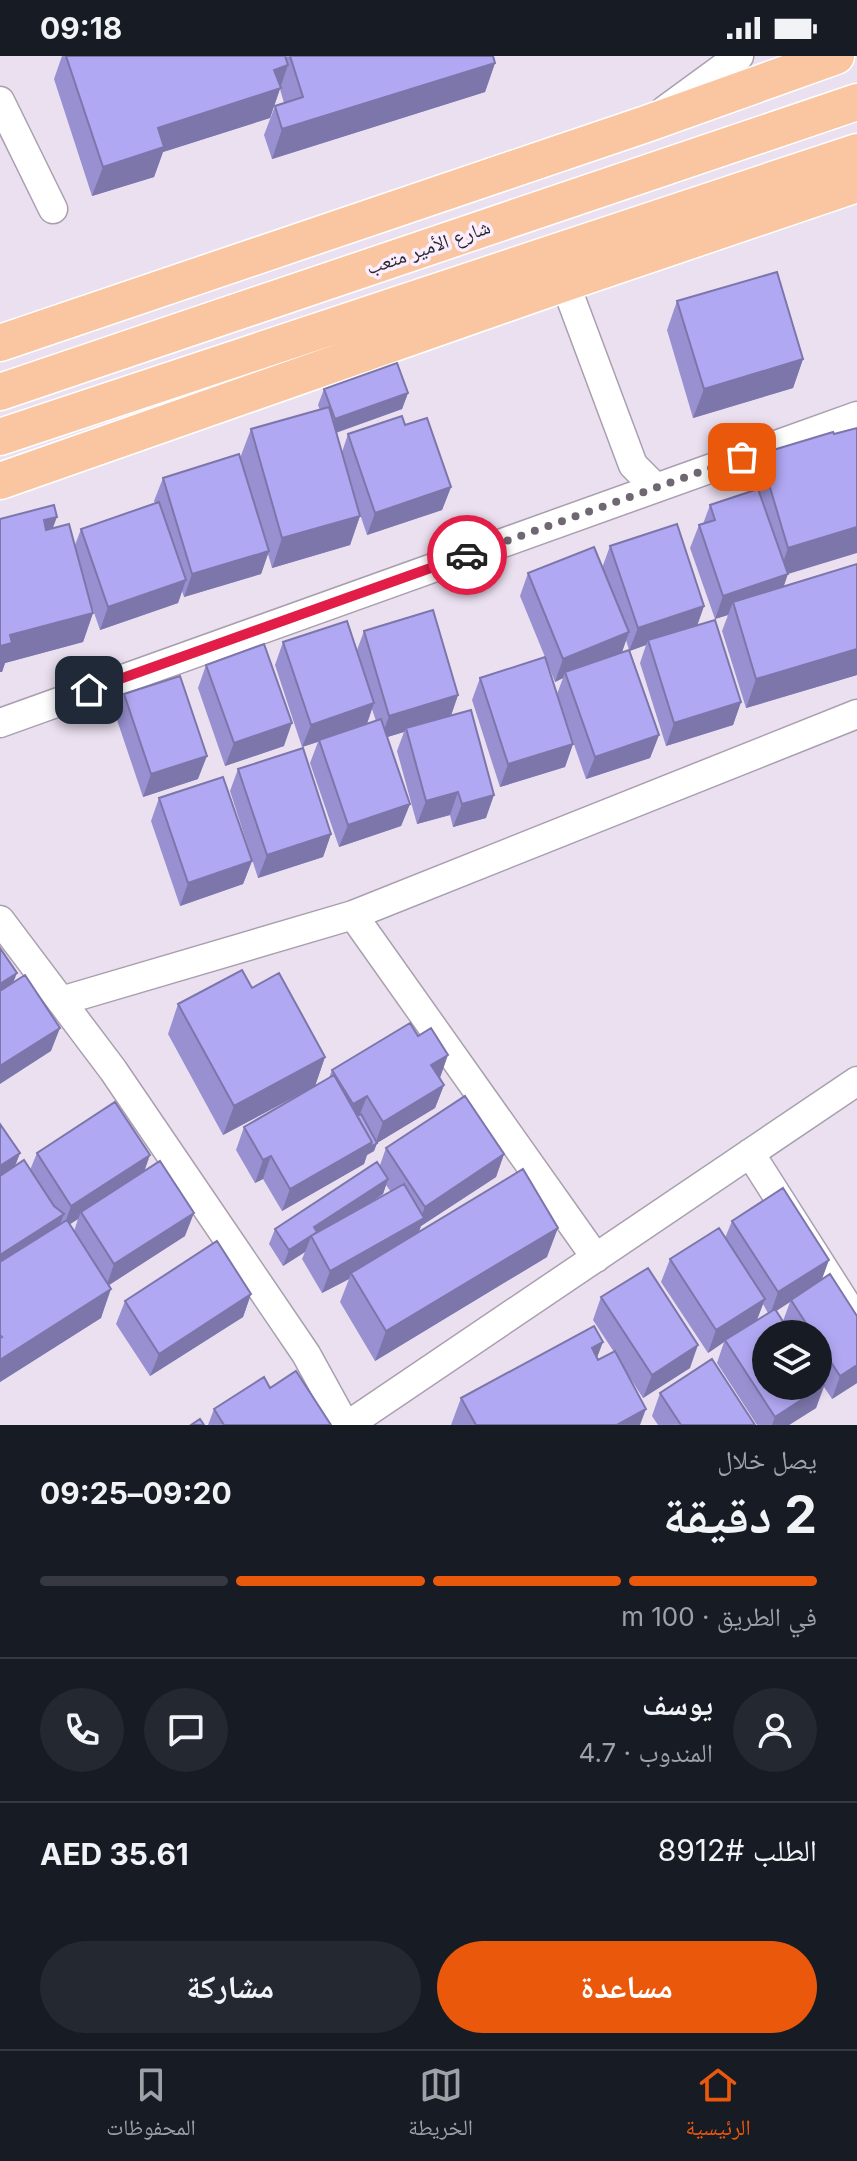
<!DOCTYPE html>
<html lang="ar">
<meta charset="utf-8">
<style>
body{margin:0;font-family:Inter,"Noto Naskh Arabic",sans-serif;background:#242831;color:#f1f3f6;direction:rtl;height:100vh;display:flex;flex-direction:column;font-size:30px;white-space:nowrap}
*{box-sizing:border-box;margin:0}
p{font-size:26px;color:#9ea1a6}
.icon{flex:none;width:44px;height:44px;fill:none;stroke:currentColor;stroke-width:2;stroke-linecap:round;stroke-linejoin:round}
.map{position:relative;height:1369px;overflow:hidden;direction:ltr}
.sheet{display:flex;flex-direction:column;background:#171b24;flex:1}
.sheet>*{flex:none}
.buttons{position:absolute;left:752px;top:1264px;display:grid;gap:16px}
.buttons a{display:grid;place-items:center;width:80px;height:80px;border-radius:50%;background:#171b24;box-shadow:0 4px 12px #0003;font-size:40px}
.pin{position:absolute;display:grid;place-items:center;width:68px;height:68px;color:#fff;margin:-34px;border-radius:16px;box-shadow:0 4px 12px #0006}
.courier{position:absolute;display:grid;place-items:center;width:80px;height:80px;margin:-40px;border:6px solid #e11d48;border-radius:50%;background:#fff;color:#222;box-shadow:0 2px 10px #0007}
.head em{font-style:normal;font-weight:700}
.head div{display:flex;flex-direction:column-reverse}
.head{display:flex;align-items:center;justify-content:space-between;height:136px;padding:0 40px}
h1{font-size:52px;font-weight:700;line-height:60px}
.bar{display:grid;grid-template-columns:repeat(4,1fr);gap:12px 8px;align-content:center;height:96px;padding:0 40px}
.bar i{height:10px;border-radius:6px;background:#363941}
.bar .selected{background:#ea580c}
.bar p{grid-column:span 4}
.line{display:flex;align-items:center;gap:20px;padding:0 40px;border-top:2px solid #363941}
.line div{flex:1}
.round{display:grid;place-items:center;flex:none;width:84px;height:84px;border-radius:42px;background:#242831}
.button{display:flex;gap:16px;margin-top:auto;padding:16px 40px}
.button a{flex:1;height:92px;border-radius:48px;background:#ea580c;color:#fff;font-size:32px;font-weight:700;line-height:92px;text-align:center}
.button a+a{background:#242831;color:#f1f3f6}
.status{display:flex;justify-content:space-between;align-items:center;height:56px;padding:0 40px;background:#171b24;direction:ltr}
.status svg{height:22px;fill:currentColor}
.menu{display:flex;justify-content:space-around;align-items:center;height:112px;border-top:2px solid #363941;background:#171b24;font-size:22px;color:#9ea1a6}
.menu a{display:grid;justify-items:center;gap:4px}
.menu .selected{color:#ea580c}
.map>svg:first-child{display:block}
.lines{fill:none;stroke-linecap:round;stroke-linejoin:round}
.minor-casing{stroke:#aa9faf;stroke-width:31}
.major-casing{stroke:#fff;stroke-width:39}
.minor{stroke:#fff;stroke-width:28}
.major{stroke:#fac5a1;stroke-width:36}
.wall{fill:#9890d1;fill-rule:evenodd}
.shaded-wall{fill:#7c76aa}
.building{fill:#b1a8f3;stroke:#7c76aa;stroke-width:2}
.done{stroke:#6f6872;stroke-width:8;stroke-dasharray:0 14.4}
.route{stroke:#e11d48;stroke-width:10}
.labels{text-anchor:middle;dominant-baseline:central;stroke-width:7;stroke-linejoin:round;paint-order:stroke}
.street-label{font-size:20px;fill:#2c282e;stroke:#f9edfe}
</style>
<div class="status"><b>09:18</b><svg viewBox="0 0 49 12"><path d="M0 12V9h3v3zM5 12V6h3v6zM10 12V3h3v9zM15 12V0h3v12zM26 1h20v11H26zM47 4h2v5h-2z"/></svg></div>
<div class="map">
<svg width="857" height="1369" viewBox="0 0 857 1369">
<rect width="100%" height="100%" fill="#ebe0f0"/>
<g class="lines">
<g class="minor-casing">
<path id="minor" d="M0,45L53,153
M665,54L739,0
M565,227L633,409L656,432
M0,667L857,360
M353,859L596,1202
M0,864L113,1014L306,1298L345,1369
M61,945L353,859L857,658
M750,1097L857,1265
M348,1369L857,1025"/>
</g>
<g class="major-casing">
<path id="major" d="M0,287L646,68L836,0
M0,336L857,46
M0,381L857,96
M0,425L565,227L857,128"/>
</g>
<use href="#minor" class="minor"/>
<use href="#major" class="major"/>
</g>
<path class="wall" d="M62,0H493L495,7L485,36L272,103L264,79L275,50L284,47L280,33L270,62L163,96L154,121L92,140L54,23Z
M677,245L803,303L793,332L693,362L667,274Z
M324,333L408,337L402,353L336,377L342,396L348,378L405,369L451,431L442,454L367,479L360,458V460L350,489L272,512L268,498L261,518L184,541L182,535L178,547L100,574L91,548L93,557L83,586L5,607L2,616H0V463L53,472L75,489L81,473L155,447L154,445L163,422L240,402L251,373L320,354L318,349Z
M833,376L783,531L857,508V619L746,652L722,575L728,559L715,563L690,492L699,469L703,468L710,449L752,435L749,427L760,398Z
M610,490L704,550L697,569L741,646L733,669L666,690L640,607L646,589L630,595L659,679L650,702L586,723L562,654L573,688L565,711L500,731L472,644L480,622L545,601L520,540L528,517L602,512ZM626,584L629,594L622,596ZM546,604L555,626L563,622L557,638Z
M364,575L458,639L451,660L486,762L453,771L450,759L417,768L397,695L404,676L387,681L410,748L401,770L339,791L310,707L318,686L302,691L275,609L283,586L357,594ZM372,653L376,665L367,668Z
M206,609L284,690L225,710L198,632Z
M124,638L198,723L143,741L116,661Z
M238,713L331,778L323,801L258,822L230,735Z
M159,742L252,805L243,828L180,850L151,765Z
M252,932L325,1001L315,1030L223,1079L168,978L178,948Z
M332,1014L440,1022L444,1029L435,1052L377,1087L374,1095L367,1099L364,1108L282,1155L263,1123L255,1127L236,1094L244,1071L329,1022Z
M0,1068L20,1097L15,1110L30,1114L37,1097L144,1115L185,1180L109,1229L101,1262L0,1326ZM78,1163L74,1175L69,1168Z
M386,1092L504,1098L496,1121L421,1170L419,1176L547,1201L375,1305L340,1246L349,1223L322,1237L302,1203L305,1196L283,1210L269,1188L275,1173L380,1109ZM386,1129L391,1136L364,1151L383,1138Z
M732,1165L822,1224L857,1260V1327L832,1343L824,1331L816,1352L789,1369H757L717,1307L724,1286L708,1297L661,1226L670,1203L725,1182ZM790,1246L783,1265L776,1255ZM763,1248L768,1257L757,1264ZM766,1278H818V1330Z
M251,1238L243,1261L150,1320L116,1268L125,1245Z
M601,1241L690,1312L643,1342L623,1311L640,1369H451L461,1342L597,1302L598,1304L614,1296L593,1264Z
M270,1332L331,1369H208L214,1353Z
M660,1337L755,1369H658L652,1360Z"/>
<path class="shaded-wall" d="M495,7L485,36L272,103L282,73Z
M288,9L270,62L163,96L154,121L92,140L103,111L158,72L274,14Z
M803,303L793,332L693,362L704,333Z
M408,337L402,353L329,379L335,363Z
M451,431L442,454L367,479L375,457Z
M360,460L350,489L272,512L282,482Z
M57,461L46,490L44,464Z
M857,471V497L788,518L780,541L733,546L728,559L715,563L723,540L778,521L788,492Z
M269,495L261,518L184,541L192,518Z
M186,524L178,547L100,574L108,551Z
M704,550L696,573L648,584L646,589L629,595L638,572Z
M93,557L83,586L5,607L2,616H0V590L10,579Z
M629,576L621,599L565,616L563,622L555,626L563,603Z
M857,593V619L746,652L756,623Z
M458,639L450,662L406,672L404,676L381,683L389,660Z
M741,646L733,669L666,690L674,667Z
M374,647L366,670L302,691L311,669Z
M292,667L284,690L225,710L234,687Z
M659,679L650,702L586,723L595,701Z
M573,688L565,711L500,731L508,708Z
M207,700L198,723L143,741L151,718Z
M458,736L450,759L417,768L426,745Z
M494,739L486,762L453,771L462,748Z
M410,748L401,770L339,791L348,769Z
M331,778L323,801L258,822L267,799Z
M252,805L243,828L180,850L188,827Z
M17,917L8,940L0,945V928Z
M60,972L51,995L0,1028V1010Z
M448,999L440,1022L431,1009Z
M325,1001L315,1030L223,1079L234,1050Z
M444,1029L435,1052L377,1087L374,1095L367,1099L364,1108L282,1155L290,1133L372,1086L375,1088L383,1066Z
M367,1040L358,1063L345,1071L353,1048Z
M20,1097L11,1120L0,1127V1110Z
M504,1098L496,1121L421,1170L415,1185L351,1217L349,1223L322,1237L330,1215L419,1165L425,1151Z
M150,1099L142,1122L81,1156L78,1163L63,1173L71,1150Z
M271,1100L263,1123L255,1127L263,1104Z
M388,1123L383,1138L315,1183L311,1181L305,1196L283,1210L289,1194L314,1171Z
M194,1157L185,1180L106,1231L114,1208Z
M64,1158L55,1181L0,1217V1199Z
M558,1172L547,1201L375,1305L386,1275Z
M829,1204L821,1226L791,1244L790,1246L770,1259L778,1236Z
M111,1233L101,1262L0,1326V1304Z
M251,1238L243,1261L150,1320L159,1298Z
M765,1243L756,1266L725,1284L724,1286L708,1297L716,1274Z
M603,1286L592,1315V1292Z
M698,1289L690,1312L643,1342L652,1319Z
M857,1309V1327L832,1343L840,1320Z
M824,1329L816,1352L789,1369H772L775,1361Z
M646,1353L640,1369H617Z"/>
<path class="building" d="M66,0H285L288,9L274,14L281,32L158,72L164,91L103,111Z
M290,0H493L495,7L282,73L275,50L303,41Z
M777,216L803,303L704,333L677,245Z
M397,307L408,337L335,363L324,333Z
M329,351L360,460L282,482L251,373Z
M402,360L405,369L427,362L451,431L375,457L348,378Z
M857,372V471L788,492L760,398L833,376L834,378Z
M239,398L269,495L192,518L163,422Z
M758,433L788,518L723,540L699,469L715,464L710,449Z
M159,446L186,524L108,551L81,473Z
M54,449L57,461L44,464L46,474L69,468L93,557L10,579L12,587L0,590V463Z
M677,468L704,550L638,572L610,490Z
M594,491L629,576L563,603L528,517Z
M857,508V593L756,623L733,546Z
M433,554L458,639L389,660L364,575Z
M715,564L741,646L674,667L648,584Z
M347,565L374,647L311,669L283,586Z
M264,588L292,667L234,687L206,609Z
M629,594L659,679L595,701L565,616Z
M545,601L573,688L508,708L480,622Z
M180,620L207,700L151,718L124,638Z
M471,654L494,739L462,748L458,736L426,745L406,672Z
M381,663L410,748L348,769L319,684Z
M303,692L331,778L267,799L238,713Z
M223,721L252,805L188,827L159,742Z
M0,892L17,917L0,928Z
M242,914L252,932L279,917L325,1001L234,1050L178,948Z
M25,919L60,972L0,1010V935Z
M410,967L418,980L431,972L448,999L431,1009L444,1029L383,1066L367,1040L353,1048L332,1014Z
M334,1019L372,1086L290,1133L271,1100L263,1104L244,1071Z
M465,1040L504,1098L425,1151L386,1092Z
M115,1046L150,1099L71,1150L37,1097Z
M361,1058L377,1087L370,1091L372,1086L357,1060Z
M0,1068L20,1097L0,1110Z
M24,1104L54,1150L64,1158L0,1199V1120Z
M160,1105L194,1157L114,1208L81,1156Z
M377,1106L388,1123L314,1171L317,1176L289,1194L275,1173Z
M523,1113L558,1172L386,1275L351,1217Z
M404,1128L424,1162L330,1215L311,1180Z
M783,1132L829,1204L778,1236L732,1165Z
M67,1164L111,1233L0,1304V1282L2,1281L0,1279V1206Z
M719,1172L765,1243L716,1274L670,1203Z
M217,1185L251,1238L159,1298L125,1245Z
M648,1212L698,1289L652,1319L601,1241Z
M830,1218L857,1260V1309L840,1320L818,1286V1278H813L791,1244Z
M775,1253L791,1278H766V1330H818V1320L824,1329L775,1361L725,1284Z
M594,1270L603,1286L592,1292L598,1304L615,1295L646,1353L617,1369H476L461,1342Z
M712,1303L755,1369H681L660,1337Z
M296,1315L331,1369H224L214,1353L264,1321L270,1332Z
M200,1363L204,1369H191Z"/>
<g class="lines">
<path class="done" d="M467,499L742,401"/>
<path class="route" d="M89,634L467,499"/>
</g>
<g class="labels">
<g class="street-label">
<text transform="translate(428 191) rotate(-19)">شارع الأمير متعب</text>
</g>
</g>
</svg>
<div class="buttons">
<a><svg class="icon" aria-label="layers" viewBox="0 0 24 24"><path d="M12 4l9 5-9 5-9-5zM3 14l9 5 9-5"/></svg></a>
</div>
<div class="pin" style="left:742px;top:401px;background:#ea580c"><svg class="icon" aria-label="bag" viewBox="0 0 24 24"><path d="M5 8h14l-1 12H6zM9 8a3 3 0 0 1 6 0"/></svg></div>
<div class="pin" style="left:89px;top:634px;background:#1f2937"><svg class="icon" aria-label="home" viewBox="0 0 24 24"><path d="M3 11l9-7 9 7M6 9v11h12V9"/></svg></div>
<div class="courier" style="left:467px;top:499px"><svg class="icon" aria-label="car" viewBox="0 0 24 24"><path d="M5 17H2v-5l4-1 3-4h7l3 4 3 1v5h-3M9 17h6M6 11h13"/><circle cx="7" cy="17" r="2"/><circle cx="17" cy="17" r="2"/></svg></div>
</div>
<section class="sheet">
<div class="head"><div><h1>2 دقيقة</h1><p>يصل خلال</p></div><em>09:20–09:25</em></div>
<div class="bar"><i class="selected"></i><i class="selected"></i><i class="selected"></i><i></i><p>في الطريق · 100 m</p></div>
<div class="line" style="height:144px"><a class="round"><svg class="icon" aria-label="person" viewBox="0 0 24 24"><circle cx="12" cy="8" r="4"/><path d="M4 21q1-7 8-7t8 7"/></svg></a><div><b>يوسف</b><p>المندوب · 4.7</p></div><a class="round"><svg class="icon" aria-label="chat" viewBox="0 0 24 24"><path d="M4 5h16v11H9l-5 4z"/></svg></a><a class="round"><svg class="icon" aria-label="phone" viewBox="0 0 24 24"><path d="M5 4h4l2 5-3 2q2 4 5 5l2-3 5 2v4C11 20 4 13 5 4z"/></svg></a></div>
<div class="line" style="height:104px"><div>الطلب #8912</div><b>AED 35.61</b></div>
<div class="button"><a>مساعدة</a><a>مشاركة</a></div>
</section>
<nav class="menu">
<a class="selected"><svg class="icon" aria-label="home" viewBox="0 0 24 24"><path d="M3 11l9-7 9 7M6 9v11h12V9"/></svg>الرئيسية</a>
<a><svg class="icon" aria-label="map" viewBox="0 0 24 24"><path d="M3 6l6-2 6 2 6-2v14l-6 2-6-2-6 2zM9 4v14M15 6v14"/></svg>الخريطة</a>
<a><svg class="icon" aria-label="saved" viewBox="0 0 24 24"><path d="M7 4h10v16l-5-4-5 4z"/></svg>المحفوظات</a>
</nav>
